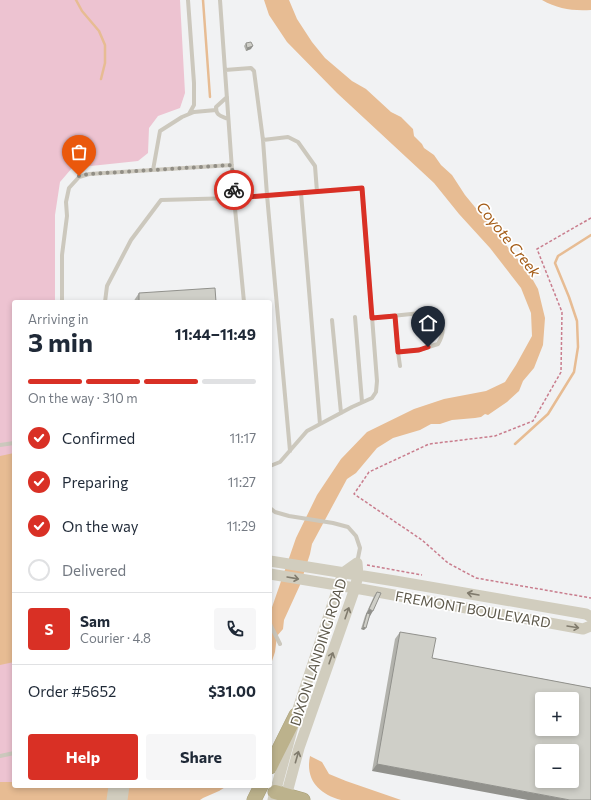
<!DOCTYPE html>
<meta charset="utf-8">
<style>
body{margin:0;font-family:Commissioner,sans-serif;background:#f6f6f7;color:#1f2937;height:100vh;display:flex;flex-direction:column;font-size:15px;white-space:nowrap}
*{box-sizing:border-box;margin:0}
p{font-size:13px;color:#747a83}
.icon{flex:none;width:22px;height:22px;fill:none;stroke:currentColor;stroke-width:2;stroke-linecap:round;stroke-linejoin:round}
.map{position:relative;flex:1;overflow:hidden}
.panel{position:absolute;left:12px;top:300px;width:260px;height:488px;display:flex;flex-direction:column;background:#fff;border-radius:4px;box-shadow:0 2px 6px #0003}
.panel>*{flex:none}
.tools{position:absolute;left:535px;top:692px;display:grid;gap:8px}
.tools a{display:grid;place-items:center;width:44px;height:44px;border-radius:4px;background:#fff;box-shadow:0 2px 6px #0003;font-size:20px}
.pin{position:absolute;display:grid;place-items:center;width:34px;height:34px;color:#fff;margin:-41px -17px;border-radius:50% 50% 50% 0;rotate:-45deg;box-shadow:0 0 4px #0007}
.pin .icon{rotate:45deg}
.courier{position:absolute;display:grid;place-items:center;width:40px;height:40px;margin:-20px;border:3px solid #d93025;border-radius:50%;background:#fff;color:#222;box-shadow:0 1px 5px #0007}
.summary em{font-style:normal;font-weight:700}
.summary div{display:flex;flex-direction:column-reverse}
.summary{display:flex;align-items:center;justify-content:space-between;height:68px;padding:0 16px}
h1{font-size:26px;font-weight:700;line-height:30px}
.bar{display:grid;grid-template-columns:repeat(4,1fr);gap:6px 4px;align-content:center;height:48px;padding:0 16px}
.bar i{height:5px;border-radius:3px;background:#e0e1e3}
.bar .selected{background:#d93025}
.bar p{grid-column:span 4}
.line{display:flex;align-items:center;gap:10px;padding:0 16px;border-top:1px solid #e0e1e3}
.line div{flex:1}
.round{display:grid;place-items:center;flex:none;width:42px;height:42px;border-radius:4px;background:#f6f6f7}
ol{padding:0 16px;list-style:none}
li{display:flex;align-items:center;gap:12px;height:44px}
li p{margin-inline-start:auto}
li .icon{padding:4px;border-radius:50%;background:#d93025;color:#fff;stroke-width:4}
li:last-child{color:#747a83}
li i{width:22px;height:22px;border:2px solid #e0e1e3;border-radius:50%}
.action{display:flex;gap:8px;margin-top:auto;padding:8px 16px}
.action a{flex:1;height:46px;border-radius:4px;background:#d93025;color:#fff;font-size:16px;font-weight:700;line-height:46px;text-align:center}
.action a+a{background:#f6f6f7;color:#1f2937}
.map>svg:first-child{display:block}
.green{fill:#edc3d1}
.water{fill:#e7bc93}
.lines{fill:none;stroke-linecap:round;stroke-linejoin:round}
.stream{stroke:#e7bc93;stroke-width:2.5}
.motorway-casing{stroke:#a79e77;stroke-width:15}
.path{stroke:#c97d8d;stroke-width:1.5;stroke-dasharray:3 2;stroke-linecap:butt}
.service{stroke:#ccc8bd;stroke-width:4}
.secondary{stroke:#d1cdbe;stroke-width:11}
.motorway{stroke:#bcb28c;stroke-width:14}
.wall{fill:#b2b2ac}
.shaded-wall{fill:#91918c}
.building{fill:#cfcfc8;stroke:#91918c;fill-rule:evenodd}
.oneway{stroke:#807b6d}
.done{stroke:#918e85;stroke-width:4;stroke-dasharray:0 7.2}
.route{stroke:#d93025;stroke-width:5}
.labels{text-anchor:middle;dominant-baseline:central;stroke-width:3.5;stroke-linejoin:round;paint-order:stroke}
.street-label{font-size:14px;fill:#5d584a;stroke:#fff}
.water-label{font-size:15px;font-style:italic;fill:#a35b16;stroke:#fff}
</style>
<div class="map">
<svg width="591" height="800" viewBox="0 0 591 800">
<rect width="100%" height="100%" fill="#f1f2f3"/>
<path class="green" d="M0,0H180L185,93L180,108L158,116L149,128L148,153L138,161L72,168L60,182L55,215V302H14V782L1,783L0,782Z"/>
<path class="water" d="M264,0H289L297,19L312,42L325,58L352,81L366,89L391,112L401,117L413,129L414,136L422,144L424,148L434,155L441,165L452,175L465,195L529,273L538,289L545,318L543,345L534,368L523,381L519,391L507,402L488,415L485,414L481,417L475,418L452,420L440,424H431L420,430L393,438L377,448L356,473L347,479L312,544L310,554L300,585L284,620L283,629L277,636L275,652L270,667V613L296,538L317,495L341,459L367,432L414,409L444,399L486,391L505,382L516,365L532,336L531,313L521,288L490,248L459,214L434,183L337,93L287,42L269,15Z
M542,0H591V10C572,11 558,9 542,0Z
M14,453V662L0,665V456Z
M310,756L322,762L329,774L346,781L401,800C387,800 373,800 360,800C354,800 346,800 341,800C319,794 305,780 310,756Z
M0,782H14V786H227L219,791L203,798L200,800H0Z"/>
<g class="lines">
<path class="stream" d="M76,0L82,11L99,31L105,45V63L101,79
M203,0L210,97
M515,444L548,414L574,372L578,347L577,321L569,297L555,263L558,256L591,235"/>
<g class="motorway-casing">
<path id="motorway" d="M270,767L296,715
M275,792L303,800
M254,800L261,786"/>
</g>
<path class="path" d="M591,218L537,249L562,312L561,372L533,421L495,436L429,444L369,472L354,494L422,540L448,563L476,578L591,598
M367,565L422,575"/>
<path class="service" d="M188,0L194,83V105L189,114
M220,0L234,198L244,302
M225,70L251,68L254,71L263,140L288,137L298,142L315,166L317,192
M227,97L216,107C216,116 221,116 228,119
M263,140L267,195L290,451
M153,170L160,131L182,117L194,112L216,110
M301,193L320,424
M62,302V255L67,216L66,202L69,188L79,177L89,174L232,165
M105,302L107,286L131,240L161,200L234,198L362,188L377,381L376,392L372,398L352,407L307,431L280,462L270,466
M355,317L362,402
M372,318L431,312C444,321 446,330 438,344L419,350L398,352L395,316
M332,320L341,413
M398,352L400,366
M0,445L14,443
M270,508L275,512L289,516L333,523L348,527L356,536L360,548L357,563
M270,624L280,644
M0,756L14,753"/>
<path class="secondary" d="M270,561L395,581L586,614L591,617
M270,574L355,588L583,629L591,626
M112,800L114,786
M122,800L124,786
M273,800L296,715L339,585L343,573L357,563L358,575L355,588L299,748L285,800"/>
<use href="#motorway" class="motorway"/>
</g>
<path class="wall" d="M246,43L251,49L246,51L244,46Z
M139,293L216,302H133Z
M377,592L370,616L364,630L361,629L365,616L374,596Z
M400,632L432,658L591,688L372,771L395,639Z"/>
<path class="shaded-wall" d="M253,46L251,49L246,51L247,48Z
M369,609L373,611L370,616L366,614Z
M363,627L366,628L364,630L361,629Z
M377,764L570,800H528L372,771Z"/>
<path class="building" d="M251,42L253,46L247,48L246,43Z
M215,288L216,302H139V293Z
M377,592L381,593L373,611L369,609Z
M367,613L370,614L366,628L363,627Z
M400,632L436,638L432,658L591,688V800H570L377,764ZM542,699H572V729H542ZM542,751H572V781H542Z"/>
<defs><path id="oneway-shaft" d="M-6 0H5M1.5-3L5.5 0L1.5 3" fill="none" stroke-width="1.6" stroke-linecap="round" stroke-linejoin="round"/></defs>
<g class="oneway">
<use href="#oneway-shaft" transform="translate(293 578) rotate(10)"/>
<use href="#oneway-shaft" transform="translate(473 594) rotate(-170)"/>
<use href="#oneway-shaft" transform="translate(347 613) rotate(-71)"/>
<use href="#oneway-shaft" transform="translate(573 627) rotate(9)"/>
<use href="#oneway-shaft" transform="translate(331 658) rotate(-71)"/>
<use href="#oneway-shaft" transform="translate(297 757) rotate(-74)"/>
</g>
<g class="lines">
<path class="done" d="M79,176L89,174L232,165L234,190"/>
<path class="route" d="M234,190V198L362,188L372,318L395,316L398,352L419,350L428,347"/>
</g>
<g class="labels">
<g class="street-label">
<text transform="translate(473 609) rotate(10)">FREMONT BOULEVARD</text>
<text transform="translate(318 652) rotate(-72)">DIXON LANDING ROAD</text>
</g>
<g class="water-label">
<text transform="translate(509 239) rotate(51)">Coyote Creek</text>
</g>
</g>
</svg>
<div class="tools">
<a>+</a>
<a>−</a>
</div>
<div class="pin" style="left:79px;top:176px;background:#ea580c"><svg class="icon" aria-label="bag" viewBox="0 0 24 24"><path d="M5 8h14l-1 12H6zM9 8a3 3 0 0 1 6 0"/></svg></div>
<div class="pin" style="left:428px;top:347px;background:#1f2937"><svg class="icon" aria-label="home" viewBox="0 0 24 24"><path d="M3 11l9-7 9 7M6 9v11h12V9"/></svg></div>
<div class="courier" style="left:234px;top:190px"><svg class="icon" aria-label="bike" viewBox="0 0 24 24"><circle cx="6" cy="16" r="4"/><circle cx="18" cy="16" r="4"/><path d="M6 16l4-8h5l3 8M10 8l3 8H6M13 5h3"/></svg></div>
<section class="panel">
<div class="summary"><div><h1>3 min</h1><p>Arriving in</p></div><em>11:44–11:49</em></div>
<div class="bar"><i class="selected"></i><i class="selected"></i><i class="selected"></i><i></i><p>On the way · 310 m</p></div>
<ol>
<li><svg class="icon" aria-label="check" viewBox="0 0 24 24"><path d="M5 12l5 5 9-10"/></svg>Confirmed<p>11:17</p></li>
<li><svg class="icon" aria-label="check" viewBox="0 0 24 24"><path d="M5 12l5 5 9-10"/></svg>Preparing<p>11:27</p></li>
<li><svg class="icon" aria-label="check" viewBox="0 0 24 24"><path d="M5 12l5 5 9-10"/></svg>On the way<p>11:29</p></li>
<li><i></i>Delivered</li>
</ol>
<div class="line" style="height:72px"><b class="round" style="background:#d93025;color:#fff">S</b><div><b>Sam</b><p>Courier · 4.8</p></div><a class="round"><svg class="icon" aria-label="phone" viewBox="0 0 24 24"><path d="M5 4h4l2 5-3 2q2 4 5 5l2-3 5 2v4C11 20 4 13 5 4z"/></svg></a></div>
<div class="line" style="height:52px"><div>Order #5652</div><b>$31.00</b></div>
<div class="action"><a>Help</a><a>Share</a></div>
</section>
</div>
